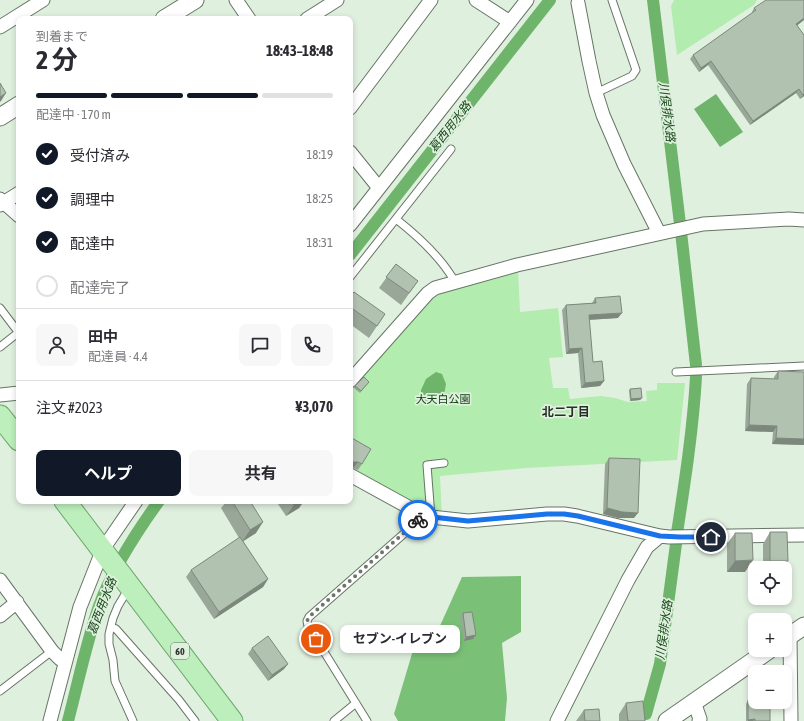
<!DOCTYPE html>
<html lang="ja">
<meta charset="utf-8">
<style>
body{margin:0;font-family:"Asap Condensed","Noto Sans JP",sans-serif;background:#f7f7f7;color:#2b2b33;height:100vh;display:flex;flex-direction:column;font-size:15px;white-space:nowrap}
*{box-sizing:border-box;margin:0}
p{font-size:13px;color:#7c7c81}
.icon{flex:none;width:22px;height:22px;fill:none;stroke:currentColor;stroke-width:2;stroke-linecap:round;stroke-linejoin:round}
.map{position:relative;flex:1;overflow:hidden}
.sheet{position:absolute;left:16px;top:16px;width:337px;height:488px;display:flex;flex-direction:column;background:#fff;border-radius:8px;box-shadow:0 2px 6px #0003}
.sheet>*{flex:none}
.fabs{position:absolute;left:748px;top:561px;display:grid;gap:8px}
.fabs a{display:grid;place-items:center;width:44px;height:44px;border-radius:8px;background:#fff;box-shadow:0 2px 6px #0003;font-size:20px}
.pin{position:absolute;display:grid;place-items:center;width:34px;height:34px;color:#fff;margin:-17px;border:2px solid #fff;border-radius:50%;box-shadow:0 1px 4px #0007}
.courier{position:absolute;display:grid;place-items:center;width:40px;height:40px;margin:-20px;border:3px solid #1a73e8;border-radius:50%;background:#fff;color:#222;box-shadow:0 1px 5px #0007}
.bubble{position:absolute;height:28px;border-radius:8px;background:#fff;box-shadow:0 2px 6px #0003;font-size:13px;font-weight:700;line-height:28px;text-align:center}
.summary em{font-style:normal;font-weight:700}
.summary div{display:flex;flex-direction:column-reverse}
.summary{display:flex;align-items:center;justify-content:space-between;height:68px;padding:0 20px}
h1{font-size:26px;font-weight:700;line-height:30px}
.bar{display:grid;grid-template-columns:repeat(4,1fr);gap:6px 4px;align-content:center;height:48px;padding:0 20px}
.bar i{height:5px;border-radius:3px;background:#e1e1e2}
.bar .on{background:#111827}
.bar p{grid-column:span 4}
.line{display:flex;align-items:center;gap:10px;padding:0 20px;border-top:1px solid #e1e1e2}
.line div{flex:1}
.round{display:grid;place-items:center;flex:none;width:42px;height:42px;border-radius:8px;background:#f7f7f7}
ol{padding:0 20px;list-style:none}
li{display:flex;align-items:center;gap:12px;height:44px}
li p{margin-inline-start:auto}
li .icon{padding:4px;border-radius:50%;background:#111827;color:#fff;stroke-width:4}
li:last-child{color:#7c7c81}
li i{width:22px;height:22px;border:2px solid #e1e1e2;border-radius:50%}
.button{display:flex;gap:8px;margin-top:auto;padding:8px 20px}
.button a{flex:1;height:46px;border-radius:8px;background:#111827;color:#fff;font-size:16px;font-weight:700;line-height:46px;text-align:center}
.button a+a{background:#f7f7f7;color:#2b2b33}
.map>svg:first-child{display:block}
.green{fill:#b2ecaf}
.forest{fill:#7ac077}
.water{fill:#6eb46b}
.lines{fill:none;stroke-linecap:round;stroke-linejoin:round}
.canal{stroke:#6eb46b;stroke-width:12}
.service-casing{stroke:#667565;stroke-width:9}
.minor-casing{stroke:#667565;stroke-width:15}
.tertiary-casing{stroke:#667565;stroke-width:19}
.primary-casing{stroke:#6ea76c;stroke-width:23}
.service{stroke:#fff;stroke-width:7}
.minor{stroke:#fff;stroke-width:13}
.tertiary{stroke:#fff;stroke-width:17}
.primary{stroke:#bcefbb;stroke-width:21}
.wall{fill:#99a798}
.shaded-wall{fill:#7d887c}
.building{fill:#b2c2b1;stroke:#7d887c}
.done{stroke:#6d766c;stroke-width:4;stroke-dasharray:0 7.2}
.route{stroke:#1a73e8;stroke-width:5}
.labels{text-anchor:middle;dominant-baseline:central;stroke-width:3.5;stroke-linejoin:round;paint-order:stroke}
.shield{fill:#e0f0df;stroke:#646d63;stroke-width:1}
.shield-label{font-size:10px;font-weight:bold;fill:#2f352e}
.park-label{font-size:11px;fill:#104111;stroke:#e0f0df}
.water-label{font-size:12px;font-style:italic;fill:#174718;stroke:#e0f0df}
.neighbourhood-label{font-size:12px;font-weight:bold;fill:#243023;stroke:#e0f0df}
</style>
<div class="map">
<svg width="804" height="721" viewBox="0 0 804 721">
<rect width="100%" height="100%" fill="#e0f0df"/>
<path class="green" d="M674,0H757L754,5L677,55L671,6Z
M518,271L520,312L558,308L563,357L549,358L553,388H568L570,399L601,396L615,398L628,402L647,401L646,391L657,390V383H685L677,460L526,468L440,476L442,517L426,513L350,470V388L437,291Z"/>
<path class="forest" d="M521,576V632L502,643L507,698L505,721H398L394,714L414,647L439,628L462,577Z"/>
<path class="water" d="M716,94L743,132L720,147L694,109Z
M436,372L442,374L446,384L444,395L430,404H423L421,397V390L426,379Z"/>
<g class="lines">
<path class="canal" d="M653,0L680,224
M681,232L696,365
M350,255L550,0
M677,533C685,481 693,429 696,377
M646,714L660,664L676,544
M68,721C78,683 86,644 99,606C113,568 135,534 159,501"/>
<g class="service-casing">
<path id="service" d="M596,93L632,76L636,70L612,0
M396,219C419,237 441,257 455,282
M350,277L451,149
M0,308L19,333
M0,347L19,332
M676,372L804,366
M431,517L427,465L444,463
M131,590L124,596L118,606L113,618L109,634V644L113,660L115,681L133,721
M111,627L116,629L179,700L195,721
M0,691L52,651
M334,721L356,703
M367,721L308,626L307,621L309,617L415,524L419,519L421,514"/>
</g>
<g class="minor-casing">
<path id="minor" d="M236,0L249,19
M476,0L510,22
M578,3L589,61L596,93L603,115L624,164L659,233
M307,19L337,0
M0,27L43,0
M350,108L431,0
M350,152L379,188
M0,199L19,216
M0,205L19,193
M350,225L527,0
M350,381L428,293L435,288L517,265L703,224L789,219L804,220
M0,395L19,393
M350,475L421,514L431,517L468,521L547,514H564L577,516L660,536L669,537L804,535
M0,580L52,651L60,659L65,661
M0,616L17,602
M790,635L791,721
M694,702L700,719L699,721
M50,721L80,607L88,587L103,549L136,501
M557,721L628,580L647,547L660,536"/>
</g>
<g class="tertiary-casing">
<path id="tertiary" d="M164,19L195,0
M0,117L19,105
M785,639L804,626
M667,721L769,650"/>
</g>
<g class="primary-casing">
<path id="primary" d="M0,416L19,440
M65,501L232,721"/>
</g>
<use href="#service" class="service"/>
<use href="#minor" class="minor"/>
<use href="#tertiary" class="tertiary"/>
<use href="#primary" class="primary"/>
</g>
<path class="wall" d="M804,0V20L797,25L804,35V96L800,99L796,93L750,125L708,65L699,72L690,59L693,55L752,13V12L754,8Z
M396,264L418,281L401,305L379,288Z
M350,297L385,314L369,338L350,324Z
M595,298L618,318L589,320L593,362L604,381L600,386L581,388L578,353L566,354L562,310L566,305L592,303Z
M778,371L804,445L772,444L773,432L745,431L747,384L751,378L774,379V377Z
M369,382L360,393L354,388L355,386Z
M630,389L642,398L640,400L630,401L629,391Z
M350,437L362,464L358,470L353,468H350Z
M609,458L634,518H618L603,514L605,464Z
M227,501H250L256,533L243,541L268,579L263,587L214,619L186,577L191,570L239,538L221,508Z
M276,501H304L299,508L286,516Z
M770,532L788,561L783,568H763V544Z
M735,533L745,572H727V544Z
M463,613L473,639L464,641L460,617Z
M252,648L284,669L268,681L248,654Z
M748,700L770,721H746V704Z
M626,703L644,721H619V714Z
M584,710L600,721H576Z"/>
<path class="shaded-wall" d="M804,18V20L794,28L796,24Z
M711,61L708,65L699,72L701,68Z
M799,89L796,93L750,125L753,121Z
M6,93L1,101L0,102V97Z
M804,94V96L800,99L803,95Z
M622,313L618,318L585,320L589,315Z
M582,348L578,353L566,354L569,349Z
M604,381L600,386L581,388L585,383Z
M642,398L640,400L630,401L631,399Z
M749,425L777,426L773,432L745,431Z
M776,438L804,439V445L772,444Z
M352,462H358L353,468H350V465Z
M300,501H304L299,508L286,516L294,505Z
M607,508L638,513L634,518H618L603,514Z
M263,522L256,533L242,542L250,530Z
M753,560L745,572H727L735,561Z
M770,561H788L783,568H765Z
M268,579L263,587L214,619L219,612Z
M476,635L473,639L464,641L466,637Z
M288,664L284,669L268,681L272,675Z
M755,719L753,721H748V720Z"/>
<path class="building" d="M766,0H804V18L796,24L804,35V94L803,95L799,89L753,121L711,61L701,68L693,55L756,10L754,8Z
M0,83L6,93L0,97Z
M396,264L418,281L409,293L386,277Z
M354,292L385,314L377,326L350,307V297Z
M620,296L622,313L589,315L593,362L602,361L604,381L585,383L582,348L569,349L566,305L596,303L595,298Z
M778,371L804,372V439L776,438L777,426L749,425L751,378L778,379Z
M364,377L369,382L361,391L355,386Z
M641,388L642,398L631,399L630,389Z
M350,437L371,449L362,464L358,462H352L350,460Z
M609,458L640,459L638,513L622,512L607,508Z
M232,501H250L263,522L250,530Z
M291,501H300L294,505Z
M770,532H787L788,561H770Z
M735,533H752L753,560L735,561Z
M240,537L268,579L219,612L191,570Z
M472,612L476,635L466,637L463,613Z
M268,636L288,664L272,675L252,648Z
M755,699V702H770V721H755V719L748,720V700Z
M643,701L645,721H628L626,703Z
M599,709L600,721H585L584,710Z"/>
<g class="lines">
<path class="done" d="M316,639L308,626L307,621L309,617L414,524L418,520"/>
<path class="route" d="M418,520L421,514L432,517L468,521L547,514H564L578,516L660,536L680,537H711"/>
</g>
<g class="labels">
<rect class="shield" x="171" y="643" width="18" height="16" rx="3"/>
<g class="shield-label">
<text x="180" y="651">60</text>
</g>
<g class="park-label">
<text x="443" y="399">大天白公園</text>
</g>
<g class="water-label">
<text transform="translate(667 112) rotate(83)">川俣排水路</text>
<text transform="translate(450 127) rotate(-52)">葛西用水路</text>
<text transform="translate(102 606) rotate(-69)">葛西用水路</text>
<text transform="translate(664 630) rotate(-82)">川俣排水路</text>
</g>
<g class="neighbourhood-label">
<text x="566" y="412">北二丁目</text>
</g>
</g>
</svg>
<div class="fabs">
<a><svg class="icon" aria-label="locate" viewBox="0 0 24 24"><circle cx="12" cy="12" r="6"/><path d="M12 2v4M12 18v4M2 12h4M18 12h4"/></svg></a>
<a>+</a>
<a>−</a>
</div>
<div class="pin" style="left:316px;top:639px;background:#ea580c"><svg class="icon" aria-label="bag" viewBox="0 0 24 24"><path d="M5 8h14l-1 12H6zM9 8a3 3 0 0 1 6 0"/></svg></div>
<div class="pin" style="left:711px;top:537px;background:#1f2937"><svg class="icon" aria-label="home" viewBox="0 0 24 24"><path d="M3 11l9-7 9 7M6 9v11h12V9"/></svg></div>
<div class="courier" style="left:418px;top:520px"><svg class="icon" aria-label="bike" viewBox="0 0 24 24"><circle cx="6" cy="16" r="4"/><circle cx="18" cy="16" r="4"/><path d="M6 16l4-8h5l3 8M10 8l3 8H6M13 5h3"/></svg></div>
<div class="bubble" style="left:340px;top:625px;width:120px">セブン-イレブン</div>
<section class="sheet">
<div class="summary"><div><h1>2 分</h1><p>到着まで</p></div><em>18:43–18:48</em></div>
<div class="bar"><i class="on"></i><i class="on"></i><i class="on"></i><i></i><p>配達中 · 170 m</p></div>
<ol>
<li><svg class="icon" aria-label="check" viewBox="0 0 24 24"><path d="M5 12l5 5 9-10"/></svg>受付済み<p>18:19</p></li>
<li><svg class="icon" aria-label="check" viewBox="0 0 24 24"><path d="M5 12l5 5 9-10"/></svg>調理中<p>18:25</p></li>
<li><svg class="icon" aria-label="check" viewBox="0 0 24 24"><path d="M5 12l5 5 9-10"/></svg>配達中<p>18:31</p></li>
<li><i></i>配達完了</li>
</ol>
<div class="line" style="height:72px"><a class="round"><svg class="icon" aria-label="person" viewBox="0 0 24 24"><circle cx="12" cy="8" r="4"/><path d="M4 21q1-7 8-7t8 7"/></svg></a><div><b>田中</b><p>配達員 · 4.4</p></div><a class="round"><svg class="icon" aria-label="chat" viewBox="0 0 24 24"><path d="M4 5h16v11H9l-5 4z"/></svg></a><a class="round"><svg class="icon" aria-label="phone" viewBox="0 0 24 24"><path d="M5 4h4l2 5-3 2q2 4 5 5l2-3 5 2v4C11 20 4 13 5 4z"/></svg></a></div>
<div class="line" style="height:52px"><div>注文 #2023</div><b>¥3,070</b></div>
<div class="button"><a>ヘルプ</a><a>共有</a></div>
</section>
</div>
